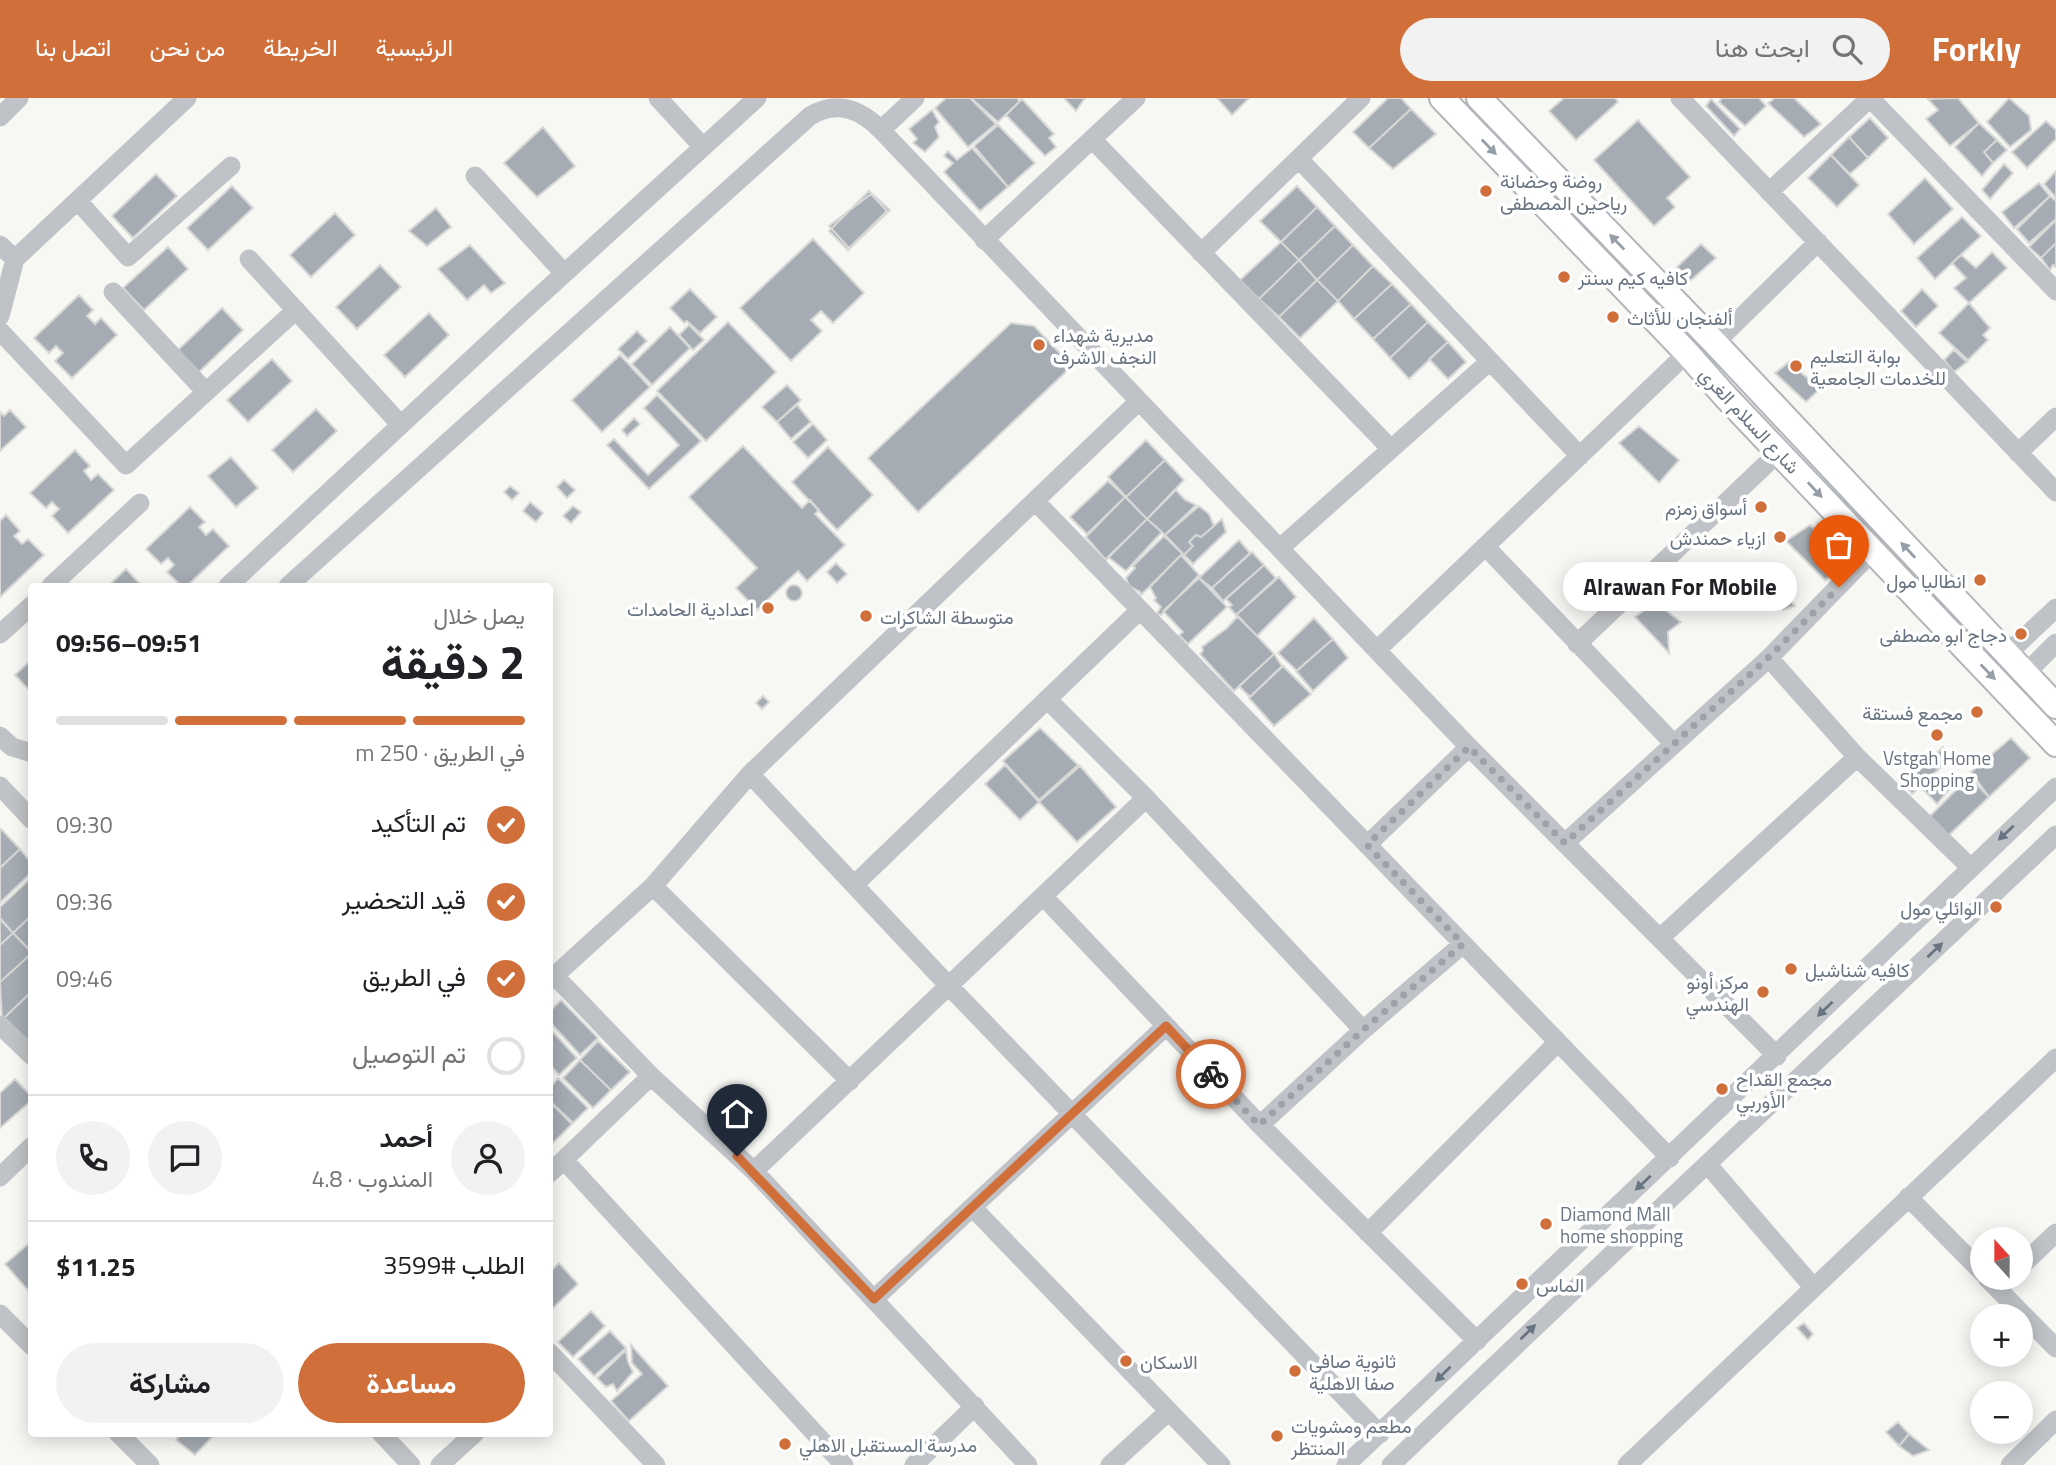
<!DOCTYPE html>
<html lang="ar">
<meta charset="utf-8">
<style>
body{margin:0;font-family:"Titillium Web",Vazirmatn,sans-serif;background:#f2f2f2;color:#202124;direction:rtl;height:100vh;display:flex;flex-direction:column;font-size:26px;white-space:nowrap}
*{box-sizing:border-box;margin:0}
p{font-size:23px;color:#757577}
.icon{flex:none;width:38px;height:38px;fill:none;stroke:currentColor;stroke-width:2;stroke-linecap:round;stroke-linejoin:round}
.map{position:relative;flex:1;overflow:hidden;direction:ltr}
.sheet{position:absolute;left:28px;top:485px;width:525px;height:854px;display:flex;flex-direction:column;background:#fff;border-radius:7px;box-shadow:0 4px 18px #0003;direction:rtl}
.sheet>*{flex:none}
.needle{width:46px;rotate:339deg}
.tools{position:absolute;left:1970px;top:1129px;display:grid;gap:14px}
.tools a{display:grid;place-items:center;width:63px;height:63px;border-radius:50%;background:#fff;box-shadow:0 4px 18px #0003;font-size:35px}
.pin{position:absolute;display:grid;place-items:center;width:60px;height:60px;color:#fff;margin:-72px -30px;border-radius:50% 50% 50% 0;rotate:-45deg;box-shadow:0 0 7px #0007}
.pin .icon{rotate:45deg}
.courier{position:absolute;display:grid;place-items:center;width:70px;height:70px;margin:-35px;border:5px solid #d16f3b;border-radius:50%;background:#fff;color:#222;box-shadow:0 2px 9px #0007}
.bubble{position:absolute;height:49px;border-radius:24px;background:#fff;box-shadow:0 4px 18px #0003;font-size:23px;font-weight:700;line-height:49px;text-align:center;direction:rtl}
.head em{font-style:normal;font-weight:700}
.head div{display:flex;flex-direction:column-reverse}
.head{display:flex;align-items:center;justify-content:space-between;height:119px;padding:0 28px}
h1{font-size:46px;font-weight:700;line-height:52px}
.bar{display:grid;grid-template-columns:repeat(4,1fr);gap:10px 7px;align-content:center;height:84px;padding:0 28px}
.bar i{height:9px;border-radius:5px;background:#e0e0e0}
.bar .active{background:#d16f3b}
.bar p{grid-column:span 4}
.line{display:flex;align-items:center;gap:18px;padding:0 28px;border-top:2px solid #e0e0e0}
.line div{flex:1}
.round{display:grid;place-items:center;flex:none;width:74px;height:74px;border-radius:37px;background:#f2f2f2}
ol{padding:0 28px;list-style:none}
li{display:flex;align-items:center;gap:21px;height:77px}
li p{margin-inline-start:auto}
li .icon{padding:7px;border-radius:50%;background:#d16f3b;color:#fff;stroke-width:4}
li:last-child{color:#757577}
li i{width:38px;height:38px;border:4px solid #e0e0e0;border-radius:50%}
.primary-button{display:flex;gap:14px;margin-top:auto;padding:14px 28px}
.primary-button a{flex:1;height:80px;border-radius:42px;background:#d16f3b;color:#fff;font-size:28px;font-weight:700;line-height:80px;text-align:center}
.primary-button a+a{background:#f2f2f2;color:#202124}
header{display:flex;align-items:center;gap:42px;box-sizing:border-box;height:98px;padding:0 35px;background:#d16f3b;color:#fff}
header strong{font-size:33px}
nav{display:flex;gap:38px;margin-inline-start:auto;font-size:24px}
.search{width:490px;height:63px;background:#f2f2f2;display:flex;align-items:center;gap:18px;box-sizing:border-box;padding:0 24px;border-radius:38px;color:#757577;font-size:26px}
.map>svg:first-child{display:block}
.building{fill:#a6acb3;stroke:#d8d9d7;stroke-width:2}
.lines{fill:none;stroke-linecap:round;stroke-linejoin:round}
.major-casing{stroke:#b2b6ba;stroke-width:28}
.minor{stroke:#bfc2c6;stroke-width:19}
.major{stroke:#fff;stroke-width:24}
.oneway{fill:#969ea8}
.oneway2{fill:#697482}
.done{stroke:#9ba2aa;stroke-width:7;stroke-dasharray:0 12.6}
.route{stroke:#d16f3b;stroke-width:9}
.poi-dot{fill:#d16f3b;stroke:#fff;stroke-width:2.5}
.labels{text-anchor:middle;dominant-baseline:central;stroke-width:7;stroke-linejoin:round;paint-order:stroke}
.poi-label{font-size:19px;fill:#697482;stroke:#fff;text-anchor:start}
.street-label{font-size:19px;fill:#697482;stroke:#fff}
</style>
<header>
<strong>Forkly</strong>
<div class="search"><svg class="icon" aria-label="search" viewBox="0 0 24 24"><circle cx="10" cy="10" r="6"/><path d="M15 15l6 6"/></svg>ابحث هنا</div>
<nav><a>الرئيسية</a><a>الخريطة</a><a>من نحن</a><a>اتصل بنا</a></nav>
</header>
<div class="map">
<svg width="2056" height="1367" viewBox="0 0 2056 1367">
<rect width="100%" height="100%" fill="#f7f7f4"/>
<path class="building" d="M946,0H970L996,26L968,49L935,10Z
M971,0H1017L1020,3L998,24Z
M1064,0H1085L1076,13Z
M1217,0H1249L1232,17Z
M1388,0H1401L1411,11L1369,50L1353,34Z
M1564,0H1615L1618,4L1576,42L1549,13Z
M1722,0H1759L1766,8L1745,28L1719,4Z
M1775,0H1794L1821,26L1804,39L1768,5Z
M1958,0L1979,25L1950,48L1926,21L1938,12L1928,1Z
M2009,0L2029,18L2031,32L2010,49L1987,24Z
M1022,1L1054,36L1049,40L1056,49L1045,58L1006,17Z
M1711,1L1740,31L1734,38L1706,8Z
M1411,11L1436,36L1393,71L1369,50Z
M932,12L939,24L935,29L939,39L925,54L913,45L917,41L909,31Z
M1870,20L1888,40L1868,60L1849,39Z
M1638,22L1690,79L1667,100L1675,109L1654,128L1594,62Z
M2046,23L2056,32V41L2027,70L2012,54Z
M1979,25L1997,42L1984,54L1993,65L1982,78L1955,49Z
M998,27L1035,65L1008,89L974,48Z
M543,29L575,68L537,99L504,65Z
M1849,39L1868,60L1850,76L1831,57Z
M1997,42L2007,52L1993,65L1984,54Z
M972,50L1008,89L980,113L944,74L953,65L944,58L948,53L957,62Z
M1831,57L1859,87L1837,109L1808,80Z
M2004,66L2013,75L1990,101L1982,92Z
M2056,73V100L2044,86Z
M156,76L177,98L133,140L112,118Z
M1925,80L1953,111L1914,146L1888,116Z
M2039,85L2050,98L2014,130L2002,114Z
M232,88L253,110L208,152L187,130Z
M1297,88L1317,109L1281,144L1260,123Z
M869,93L890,112L848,152L829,133Z
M871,96L887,113L849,150L829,128Z
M2050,98L2056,103V121L2029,145L2017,131Z
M1317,109L1335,128L1299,162L1281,144Z
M436,110L451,129L427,148L409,133Z
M335,115L355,137L311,179L290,157Z
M1962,119L1981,138L1935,181L1917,160Z
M2056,122V145L2041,160L2029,149Z
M1335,128L1353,147L1317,182L1299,162Z
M813,141L864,195L833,225L821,213L811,222L822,233L791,263L740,210Z
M1281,144L1299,162L1259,201L1240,182Z
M2056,145V169L2053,167L2050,172L2041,160Z
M1701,146L1716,160L1690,183L1677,169Z
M470,147L505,185L491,195L484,187L467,202L438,171Z
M1353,147L1373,168L1338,203L1317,182Z
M168,149L188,171L144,212L123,190Z
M1992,154L2007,170L1969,205L1954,190L1966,180L1952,165L1961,157L1976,170Z
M1299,162L1317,182L1279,219L1259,201Z
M380,167L401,189L357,231L336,209Z
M1373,168L1392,186L1354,221L1338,203Z
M1317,182L1338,203L1300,240L1279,219Z
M1392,186L1411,206L1373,241L1354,221Z
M690,191L717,219L700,235L687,223L684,225L670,210Z
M1922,191L1938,208L1916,229L1901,213Z
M79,197L93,212L87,218L95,226L101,220L117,237L72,280L55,263L63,255L56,248L49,255L34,240Z
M1969,205L1990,230L1983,237L1988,242L1968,262L1939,235Z
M1411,206L1428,224L1390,260L1373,241Z
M222,210L243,232L199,274L178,252Z
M429,215L449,237L405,279L384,257Z
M728,224L776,274L706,343L657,293Z
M1428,224L1448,244L1409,281L1390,260Z
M1011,225L1034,228L1072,268L918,414L868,360Z
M689,227L704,242L693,252L679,237Z
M670,229L690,250L652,287L632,266Z
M637,233L647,243L628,261L618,251Z
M1448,244L1466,264L1448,281L1429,261Z
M1954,252L1967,264L1954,274L1944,262Z
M620,257L650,289L602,334L572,302Z
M272,261L292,283L248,324L227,302Z
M1789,264L1820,291L1806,304L1775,275Z
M787,287L801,302L777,324L762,309Z
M657,297L701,343L649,391L607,347L614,341L648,377L679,347L644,310Z
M797,307L811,324L791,341L777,324Z
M316,311L337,333L293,374L272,352Z
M10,312L26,329L0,353V314L4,318Z
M634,320L640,326L627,338L622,332Z
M813,326L827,342L808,360L793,344Z
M1639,328L1679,362L1659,385L1619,345Z
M1146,342L1165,362L1126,399L1108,379Z
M743,348L802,410L810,402L819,412L815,416L845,447L807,483L798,473L757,512L736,490L757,470L689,399Z
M828,349L873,397L837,432L792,384Z
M75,352L90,368L84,373L91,382L98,376L114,392L68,435L52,418L59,411L52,404L46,410L30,395Z
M231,359L258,390L236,409L208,378Z
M1165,362L1184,382L1147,421L1126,399Z
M564,382L575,392L567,400L557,389Z
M1108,383L1125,399L1087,436L1070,419Z
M510,388L519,395L512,402L504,394Z
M1176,392L1185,402L1196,407L1165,437L1147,421Z
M1125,399L1147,421L1106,462L1086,439Z
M530,404L543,415L536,424L523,413Z
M573,408L581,414L571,425L563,418Z
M1199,408L1209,416L1214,428L1201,439L1196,437L1189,444L1193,448L1184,457L1165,437Z
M190,409L205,424L199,429L206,437L213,431L229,448L187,488H181L167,474L174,467L168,460L161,466L146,451Z
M6,417L20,433L14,438L22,446L28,441L44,457L0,499V423Z
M1147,421L1162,434L1126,473L1108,459Z
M1222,421L1226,434L1193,466L1184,457L1193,448L1189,444L1196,437L1201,439Z
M1810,427L1847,464L1841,472L1825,482L1786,443Z
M1164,438L1184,457H1181L1141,497L1140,494L1129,488L1126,480L1135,470L1133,468Z
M1239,442L1250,455L1212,490L1199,480Z
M1252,454L1264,467L1223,503L1212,490Z
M1181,457L1199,477L1161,517L1157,515L1161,509L1154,502L1156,500L1150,489Z
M836,465L847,476L837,485L827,474Z
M1264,467L1276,480L1236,517L1229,509L1232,507L1226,501Z
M126,471L140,486L139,488H108Z
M1279,479L1296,499L1257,538L1236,517Z
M1199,480L1227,509L1188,546L1179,537L1183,534L1163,513Z
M786 495a8 8 0 1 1 16 0a8 8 0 1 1-16 0Z
M1782,493L1795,508L1783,512L1772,499Z
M1655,504L1681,524L1668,534L1669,555L1635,519Z
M1238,518L1274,556L1234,593L1200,556L1203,553L1202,549L1227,530Z
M1314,520L1333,541L1297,573L1278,555Z
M1333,541L1348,560L1313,593L1296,573Z
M1274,556L1282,568L1250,599L1239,588Z
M32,561V591L30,593L15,577Z
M1283,568L1311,596L1274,628L1249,600Z
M763,598L769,604L762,611L756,605Z
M1040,630L1078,667L1039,702L1003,663Z
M2011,640L2030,660L1989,699L1971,674Z
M1943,649L1952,659L1912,696L1904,686Z
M1005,667L1039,704L1020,722L985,686Z
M1080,668L1116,709L1077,744L1039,704Z
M1932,677L1949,692L1937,706L1920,688Z
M1969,679L1989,699L1948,738L1930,718Z
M1,731L20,751L0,770V732Z
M20,751L32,766V774L0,805V770Z
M32,779V817L13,835L0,820V809Z
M32,817V854L13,835Z
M0,821L13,835L0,847Z
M13,835L32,855L0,884V847Z
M32,855V893L2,922L0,884Z
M32,893V952L2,922Z
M561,902L598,940L580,957L550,924V913Z
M550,931L577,960L559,977L550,967Z
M598,943L630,974L611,992L580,962Z
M580,962L611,992L593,1010L563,980Z
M558,980L588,1010L573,1025L550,1003V990Z
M15,981L32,999V1002L0,1030V995Z
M550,1004L572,1026L552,1046L550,1043Z
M32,1143V1197L5,1166Z
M559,1165L578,1186L550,1213V1174Z
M591,1213L605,1228L573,1259L558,1244Z
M1804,1225L1813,1236L1808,1242L1797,1230Z
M610,1233L626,1250L594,1278L578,1261Z
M631,1247L668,1288L629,1323L611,1303L642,1276L632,1265Z
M626,1252L628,1264L633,1274L617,1293L613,1286L606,1289L597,1280Z
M1898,1324L1909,1336L1899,1348L1886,1334Z
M182,1335H216L195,1357L176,1342Z
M1909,1336L1929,1352L1913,1358L1899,1348Z"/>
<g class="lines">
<g class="major-casing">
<path id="major" d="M1442,0L1687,255L1725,298L2056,646
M1479,0L1715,245L2056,608"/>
</g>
<path class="minor" d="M658,0L703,49
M1680,0L2056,394
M1870,0L2056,193
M0,19L19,0
M881,32L915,0
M1092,41L1391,351
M1299,61L1580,358
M475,78L564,175
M1769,94L1870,0
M78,103L128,159L231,68
M984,142L1136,0
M0,147L15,161
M1201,155L1361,0
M249,161L400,326
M113,194L206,294
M0,218L15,161L187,0
M0,233L126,367L296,212
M1715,245L1818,144
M2018,355L2056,319
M1035,403L1670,1060
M1485,448L1674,646
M1280,450L1490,263
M51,488L140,405
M228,488L522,214L757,0
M288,488L810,18C837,2 860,11 881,32L1469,649L1777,958
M0,536L32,507
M1577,546L1779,354
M1377,552L1687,255
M2007,556L2056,510
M1769,560L1857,659L1970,769
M2025,576L2056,545
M1047,601L1146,700L1363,932
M0,638L12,649L32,655
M750,676L949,888L1380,1336
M0,688L32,722
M1565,745L1769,560L1873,453
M1367,747L1469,649
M854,787L1140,512
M653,788L850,983
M1043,798L1260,1027L1477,1243
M1660,840L1857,659
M555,878L651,978L754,1073L1028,1367
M550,882L653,788L750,676L1139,303
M0,927L32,958
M1260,1027L1363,932L1463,846
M564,1062L844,1367
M1708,1067L1813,1189
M754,1073L1146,700
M550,1075L651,978
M0,1079L32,1048
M1908,1099L1983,1175
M973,1110L1221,1367
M1368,1135L1558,944
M2021,1168L2056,1135
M1987,1180L2056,1250
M874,1201L1166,928
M0,1216L32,1248
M550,1255L656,1367
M118,1335L150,1367
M381,1335L411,1367
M440,1367L475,1335
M914,1367L975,1308
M1110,1367L1169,1313
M1346,1367L2056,689
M1391,1367C1611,1155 1834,947 2056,737
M1627,1367L2056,960
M2010,1367L2056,1322"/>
<use href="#major" class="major"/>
</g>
<defs><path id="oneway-solid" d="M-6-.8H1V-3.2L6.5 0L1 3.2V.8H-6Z" transform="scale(1.75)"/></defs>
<g class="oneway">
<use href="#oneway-solid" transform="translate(1489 49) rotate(46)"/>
<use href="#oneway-solid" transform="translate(1617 144) rotate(-134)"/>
<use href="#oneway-solid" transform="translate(1815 392) rotate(47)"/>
<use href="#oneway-solid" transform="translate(1908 452) rotate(-133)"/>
<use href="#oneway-solid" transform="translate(1988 574) rotate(46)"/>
</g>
<g class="oneway2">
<use href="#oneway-solid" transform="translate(2006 735) rotate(137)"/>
<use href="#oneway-solid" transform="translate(1935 852) rotate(-43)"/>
<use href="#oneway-solid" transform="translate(1825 911) rotate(136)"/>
<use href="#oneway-solid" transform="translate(1643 1085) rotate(137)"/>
<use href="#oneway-solid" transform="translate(1528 1234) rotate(-44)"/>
<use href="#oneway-solid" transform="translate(1443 1276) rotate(136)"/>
</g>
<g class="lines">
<path class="done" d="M1211,976L1259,1027L1363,932L1463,846L1367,747L1469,649L1565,745L1769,559L1839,489"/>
<path class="route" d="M737,1058L874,1201L1166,928L1211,976"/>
</g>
<g class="poi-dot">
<circle cx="1486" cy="93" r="7"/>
<circle cx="1564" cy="179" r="7"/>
<circle cx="1613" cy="219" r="7"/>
<circle cx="1039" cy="247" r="7"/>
<circle cx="1796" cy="268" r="7"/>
<circle cx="1761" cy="409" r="7"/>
<circle cx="1780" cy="439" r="7"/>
<circle cx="1980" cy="482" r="7"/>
<circle cx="768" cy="510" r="7"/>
<circle cx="866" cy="518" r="7"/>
<circle cx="2021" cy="536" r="7"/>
<circle cx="1977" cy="614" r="7"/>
<circle cx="1937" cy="637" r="7"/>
<circle cx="1996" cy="809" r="7"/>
<circle cx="1791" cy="871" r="7"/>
<circle cx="1763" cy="894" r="7"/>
<circle cx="1722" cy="991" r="7"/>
<circle cx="1546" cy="1126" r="7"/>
<circle cx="1522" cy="1186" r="7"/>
<circle cx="1126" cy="1263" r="7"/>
<circle cx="1295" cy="1273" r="7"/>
<circle cx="1277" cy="1338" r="7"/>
<circle cx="785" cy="1346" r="7"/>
</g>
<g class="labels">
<g class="poi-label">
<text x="1500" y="82">روضة وحضانة<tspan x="1500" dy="22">رياحين المصطفى</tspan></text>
<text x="1578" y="179">كافيه كيم سنتر</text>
<text x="1627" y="219">ألفنجان للأثاث</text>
<text x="1053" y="236">مديرية شهداء<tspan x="1053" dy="22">النجف الاشرف</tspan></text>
<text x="1810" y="257">بوابة التعليم<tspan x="1810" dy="22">للخدمات الجامعية</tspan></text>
<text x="1747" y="409" text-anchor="end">أسواق زمزم</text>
<text x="1766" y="439" text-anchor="end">ازياء حمندش</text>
<text x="1966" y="482" text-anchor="end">انطاليا مول</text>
<text x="754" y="510" text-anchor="end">اعدادية الحامدات</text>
<text x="880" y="518">متوسطة الشاكرات</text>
<text x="2007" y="536" text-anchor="end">دجاج ابو مصطفى</text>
<text x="1963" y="614" text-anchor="end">مجمع فستقة</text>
<text x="1937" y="659" text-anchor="middle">Vstgah Home<tspan x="1937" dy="22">Shopping</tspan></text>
<text x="1982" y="809" text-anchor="end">الوائلي مول</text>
<text x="1805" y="871">كافيه شناشيل</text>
<text x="1749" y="883" text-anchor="end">مركز أونو<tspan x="1749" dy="22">الهندسي</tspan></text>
<text x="1736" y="980">مجمع القداح<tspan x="1736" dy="22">الأوربي</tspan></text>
<text x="1560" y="1115">Diamond Mall<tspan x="1560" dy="22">home shopping</tspan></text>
<text x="1536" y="1186">الماس</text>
<text x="1309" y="1262">ثانوية صافي<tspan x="1309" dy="22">صفا الاهلية</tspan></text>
<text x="1140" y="1263">الاسكان</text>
<text x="1291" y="1327">مطعم ومشويات<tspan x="1291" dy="22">المنتظر</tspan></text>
<text x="799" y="1346">مدرسة المستقبل الاهلي</text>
</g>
<g class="street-label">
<text transform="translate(1750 322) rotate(47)">شارع السلام الغري</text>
</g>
</g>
</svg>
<div class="tools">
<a><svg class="needle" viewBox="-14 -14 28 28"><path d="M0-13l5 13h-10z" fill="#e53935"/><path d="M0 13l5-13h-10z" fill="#757577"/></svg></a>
<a>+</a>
<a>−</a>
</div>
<div class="pin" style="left:1839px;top:489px;background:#ea580c"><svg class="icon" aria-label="bag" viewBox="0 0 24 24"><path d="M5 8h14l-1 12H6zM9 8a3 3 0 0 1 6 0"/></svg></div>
<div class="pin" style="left:737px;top:1058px;background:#1f2937"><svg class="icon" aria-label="home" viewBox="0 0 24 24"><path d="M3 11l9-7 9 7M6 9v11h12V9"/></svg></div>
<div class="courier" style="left:1211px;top:976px"><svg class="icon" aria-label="bike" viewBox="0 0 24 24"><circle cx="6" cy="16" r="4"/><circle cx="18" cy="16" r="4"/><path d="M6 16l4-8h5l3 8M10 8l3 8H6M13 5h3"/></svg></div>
<div class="bubble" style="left:1563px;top:464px;width:234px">Alrawan For Mobile</div>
<section class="sheet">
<div class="head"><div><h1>2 دقيقة</h1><p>يصل خلال</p></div><em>09:51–09:56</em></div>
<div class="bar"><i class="active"></i><i class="active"></i><i class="active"></i><i></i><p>في الطريق · 250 m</p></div>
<ol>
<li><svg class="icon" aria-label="check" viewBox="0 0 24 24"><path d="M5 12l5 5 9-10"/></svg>تم التأكيد<p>09:30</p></li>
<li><svg class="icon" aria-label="check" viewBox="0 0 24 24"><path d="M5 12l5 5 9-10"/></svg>قيد التحضير<p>09:36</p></li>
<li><svg class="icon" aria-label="check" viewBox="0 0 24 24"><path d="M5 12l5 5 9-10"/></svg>في الطريق<p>09:46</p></li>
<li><i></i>تم التوصيل</li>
</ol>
<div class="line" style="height:126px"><a class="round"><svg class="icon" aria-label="person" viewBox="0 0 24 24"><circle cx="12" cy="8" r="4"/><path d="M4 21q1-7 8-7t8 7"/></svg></a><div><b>أحمد</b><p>المندوب · 4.8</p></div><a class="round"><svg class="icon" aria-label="chat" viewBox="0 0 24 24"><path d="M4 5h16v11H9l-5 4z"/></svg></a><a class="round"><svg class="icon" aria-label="phone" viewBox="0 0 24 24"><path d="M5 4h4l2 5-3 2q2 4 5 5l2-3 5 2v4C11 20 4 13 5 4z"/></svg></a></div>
<div class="line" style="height:91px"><div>الطلب #3599</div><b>$11.25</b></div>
<div class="primary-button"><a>مساعدة</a><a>مشاركة</a></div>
</section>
</div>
